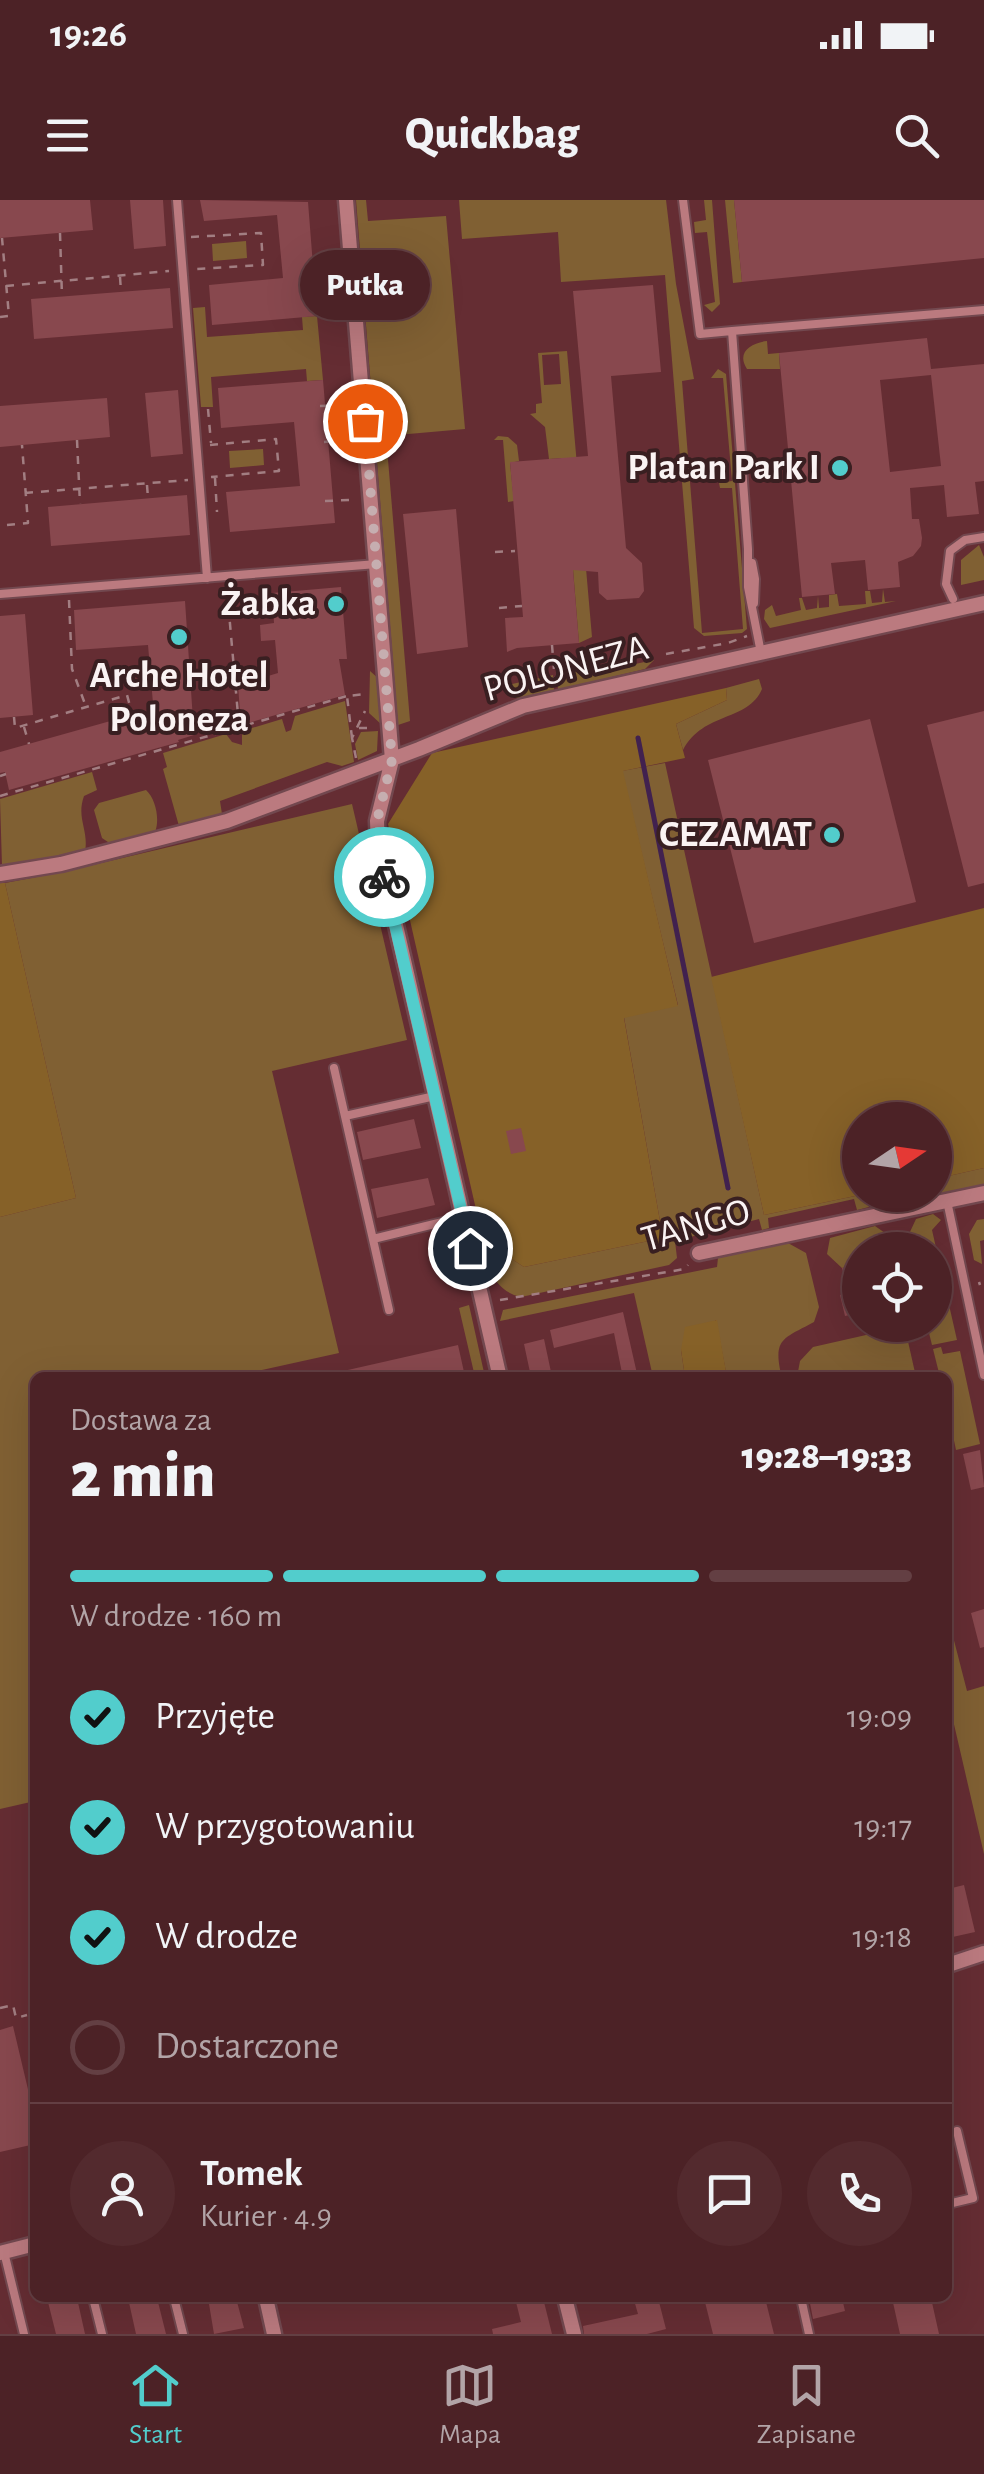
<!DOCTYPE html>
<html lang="pl">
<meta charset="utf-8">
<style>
body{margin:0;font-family:"Alegreya Sans",sans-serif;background:#532a2e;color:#f1f3f6;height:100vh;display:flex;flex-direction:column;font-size:38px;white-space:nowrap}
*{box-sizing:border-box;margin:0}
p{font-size:32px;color:#b2a4a7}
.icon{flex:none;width:55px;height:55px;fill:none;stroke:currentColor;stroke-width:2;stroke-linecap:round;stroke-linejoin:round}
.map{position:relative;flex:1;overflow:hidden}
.panel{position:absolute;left:30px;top:1172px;width:922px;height:930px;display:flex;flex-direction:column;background:#4c2226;border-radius:15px;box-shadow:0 10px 40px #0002,0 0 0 2px #633f43}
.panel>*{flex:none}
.needle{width:65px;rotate:77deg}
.controls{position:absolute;left:842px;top:902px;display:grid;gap:20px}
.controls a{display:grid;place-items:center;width:110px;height:110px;border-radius:50%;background:#4c2226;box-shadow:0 10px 40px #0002,0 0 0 2px #633f43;font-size:50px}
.pin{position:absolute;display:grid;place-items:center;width:85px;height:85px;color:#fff;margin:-42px;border:5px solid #fff;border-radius:50%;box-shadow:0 2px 10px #0007}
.courier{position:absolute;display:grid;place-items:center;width:100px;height:100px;margin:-50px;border:8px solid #52cdcc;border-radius:50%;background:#fff;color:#222;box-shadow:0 2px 12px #0007}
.bubble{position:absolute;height:70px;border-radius:35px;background:#4c2226;box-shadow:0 10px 40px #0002,0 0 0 2px #633f43;font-size:32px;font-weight:800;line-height:70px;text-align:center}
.overview em{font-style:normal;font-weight:800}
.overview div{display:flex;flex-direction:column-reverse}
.overview{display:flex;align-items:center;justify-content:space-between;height:170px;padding:0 40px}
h1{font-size:65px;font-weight:800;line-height:75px}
.bar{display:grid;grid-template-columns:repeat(4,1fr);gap:15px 10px;align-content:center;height:120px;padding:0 40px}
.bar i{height:12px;border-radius:8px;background:#633f43}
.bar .current{background:#52cdcc}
.bar p{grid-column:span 4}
.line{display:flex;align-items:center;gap:25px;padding:0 40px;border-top:2px solid #633f43}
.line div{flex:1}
.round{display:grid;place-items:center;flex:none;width:105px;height:105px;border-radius:52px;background:#532a2e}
ol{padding:0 40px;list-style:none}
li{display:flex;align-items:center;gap:30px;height:110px}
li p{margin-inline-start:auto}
li .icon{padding:10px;border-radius:50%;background:#52cdcc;color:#111;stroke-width:4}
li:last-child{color:#b2a4a7}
li i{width:55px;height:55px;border:5px solid #633f43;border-radius:50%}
.status{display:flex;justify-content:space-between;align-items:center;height:70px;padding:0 50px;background:#4c2226;direction:ltr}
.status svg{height:28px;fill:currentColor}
header{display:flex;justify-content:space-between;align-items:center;height:130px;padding:0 40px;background:#4c2226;font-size:45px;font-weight:800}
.tabs{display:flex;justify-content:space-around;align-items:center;height:140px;border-top:2px solid #633f43;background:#4c2226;font-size:28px;color:#b2a4a7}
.tabs a{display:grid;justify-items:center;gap:5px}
.tabs .current{color:#52cdcc}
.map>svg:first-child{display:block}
.green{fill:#806033;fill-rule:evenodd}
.forest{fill:#866128}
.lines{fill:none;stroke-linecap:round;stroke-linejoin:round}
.stream{stroke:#41214f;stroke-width:5}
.building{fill:#88484e;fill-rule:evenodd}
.lane-casing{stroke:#72484f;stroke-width:12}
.street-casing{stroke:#72484f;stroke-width:19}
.path{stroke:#a27e82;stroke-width:2.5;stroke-dasharray:8 8;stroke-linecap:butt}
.lane{stroke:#bb7a7f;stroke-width:8}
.street{stroke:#bb7a7f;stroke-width:14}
.done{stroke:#c6aeb0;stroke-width:10;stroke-dasharray:0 18}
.route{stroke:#52cdcc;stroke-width:12}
.poi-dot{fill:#52cdcc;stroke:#391f21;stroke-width:4}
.labels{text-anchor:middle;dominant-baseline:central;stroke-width:8;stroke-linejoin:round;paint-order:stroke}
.poi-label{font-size:38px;font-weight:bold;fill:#faf3f3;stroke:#391f21;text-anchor:end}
.street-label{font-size:38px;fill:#faf3f3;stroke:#391f21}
</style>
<div class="status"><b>19:26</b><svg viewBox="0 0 49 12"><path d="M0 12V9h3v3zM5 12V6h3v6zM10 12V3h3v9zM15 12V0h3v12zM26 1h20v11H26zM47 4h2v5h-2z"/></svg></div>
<header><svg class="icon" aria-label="menu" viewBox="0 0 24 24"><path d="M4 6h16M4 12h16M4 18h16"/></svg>Quickbag<svg class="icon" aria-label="search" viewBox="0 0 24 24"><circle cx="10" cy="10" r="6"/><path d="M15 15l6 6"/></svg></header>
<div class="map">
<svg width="984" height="2134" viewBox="0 0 984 2134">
<rect width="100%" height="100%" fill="#652d33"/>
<path class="green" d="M356,0H366L368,21L446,16L465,229L386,236L410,521L398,525Z
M459,0H666L676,84L694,179L682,181L702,433L743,429L732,288H720L719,283L732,281L723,178H711L718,169L726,174L747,429L742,433L704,436L694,428L665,75L561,82L558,32L462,39Z
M704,0H712L720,104L712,112L704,105L715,102L707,32L695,33L694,22L706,20Z
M725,0H734L742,82L733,83Z
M246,41L247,58L213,61L212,44Z
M205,107L207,137L303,130L302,117L317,116L323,180L307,181L306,169L211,177L213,207H201L193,108Z
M767,141L768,154L779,153L780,169H747C736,152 751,143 767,141Z
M567,151L592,437L579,443L564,258L549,259L545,227L530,214L536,213V204L542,203L538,153ZM559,154L561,184L544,185L542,155Z
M498,236L508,237L517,245L519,261L510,263L514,301L508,302L503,240H494Z
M263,249L264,265L230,268L229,251Z
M979,345L984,357V380L961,385V360Z
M883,389L885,402L896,401L770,428L764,419L765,410L772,405L776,416L801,410L799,398H802L806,410L817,408L818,396L819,408L829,407V395L837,394L839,406L866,404L865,391H870L872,403L882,402Z
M654,460L645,469L558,490L557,473L573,465L597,472Z
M370,471L379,479L382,525L369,513Z
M553,475L554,491L519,500L513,495L512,484Z
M759,479L762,489C748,522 704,511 683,550L676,524L727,500L726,488Z
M345,501L354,562L342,566L327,562L220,601L222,614L179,626L163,569L167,567L163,553L226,534L232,542L242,545V531L282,519L286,532L291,530L295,516Z
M378,531L377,551L358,560L355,544L361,532Z
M665,563L764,1015L860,995H877L867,997L869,1007L857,1010L854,999L768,1018L769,1028L762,1030L759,1019L675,1041L677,1058L669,1065L521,1097C492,1090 488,1066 483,1040L524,1067L663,1038L624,817L678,805L622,571Z
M92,572L97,590L84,596C76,618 89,630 85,652L2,666L0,599Z
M146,590C156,599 160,620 155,632L111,644L102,638L94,610L99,603Z
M352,604L407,840L272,871L339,1153L248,1173V1177L35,1178V1601L0,1609V1017L76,998L5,683L63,672Z
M984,968V985L937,995L935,979Z
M933,1014L941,1020L932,1030L957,1140L932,1145L927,1125H935V1050H910L909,1034L916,1019Z
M984,1019V1040L980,1041L982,1064L974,1060L969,1034L977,1020Z
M875,1026L888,1035V1050H860V1064L842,1068L827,1054L830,1038Z
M788,1043L806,1053L819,1107L814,1122C783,1139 772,1138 782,1178L727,1177L716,1120L681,1150L685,1177H653L634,1093L500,1121L503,1110L717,1067L718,1058Z
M469,1105L485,1177H475L459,1108Z
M897,1128L907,1137L916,1177H797L800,1161L813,1147Z
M941,1147L943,1154L960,1151L980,1244L956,1250L948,1212V1178L940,1177L933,1149Z
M948,1417L967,1491L984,1486V1654L953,1520H948Z"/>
<path class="forest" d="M726,488L727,500L676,524L685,558L623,571L678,806L624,818L663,1038L524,1067L483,1040L388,624L432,553Z
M0,683H5L76,998L0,1017Z
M984,708V968L935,979V920H860V995L764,1015L711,777Z
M717,1120L727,1177H685L681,1150L685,1127Z"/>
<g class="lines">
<path class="stream" d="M638,538L728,988"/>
</g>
<path class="building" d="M0,0H90L93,30L0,38Z
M130,0H163L166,46L134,49Z
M200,0L308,2L317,116L212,125L209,85L283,78L277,15L204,21Z
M734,0H984V58L742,82Z
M653,85L661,172L611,176L626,348L642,363L644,391L639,398L607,400L599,393L598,372L573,370L579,443L517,448L507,452L505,418L523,417L510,262L588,256L573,91Z
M170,88L173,128L34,139L31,99Z
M927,138L931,169L984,164V281L975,282L979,314L947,317L944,285L910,288L912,319H919L922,338L921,346L913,356L898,362L900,387L868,390L865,360L831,363L835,394L802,397L779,153ZM931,175L941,266L890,272L880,180Z
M323,180L335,323L230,332L226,292L300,286L294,222L221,228L218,188Z
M178,190L183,254L151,257L145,193Z
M107,198L110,237L0,247V206Z
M187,295L190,335L51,346L48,307Z
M456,309L468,447L417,454L403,314Z
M341,387L347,459H339L345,495L241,525L238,485L278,473L275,440L261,441L260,425L274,423L272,393Z
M185,401L194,535L178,540L179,542L9,590L5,572L0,573V552L114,520L115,526L154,515L148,445L76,450L74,410Z
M25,414L33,515L0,518V416Z
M984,511V683L968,687L927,525Z
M870,519L916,702L754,743L708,560Z
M414,919L421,948L363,960L357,932Z
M521,928L526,951L511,954L506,931Z
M428,978L435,1005L377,1018L371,989Z
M860,1064V1120L855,1121L854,1114L845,1116L840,1095L848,1093L842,1068Z
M623,1112L638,1178H623L614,1133L554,1148L550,1130Z
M544,1139L551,1172L531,1177L524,1144Z
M458,1145L464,1172L453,1174L454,1178H339V1172Z
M980,1250L984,1287L971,1290L963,1254Z
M984,1409V1447L980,1448L971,1413Z
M964,1685L975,1732L948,1738V1689Z
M13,1826L35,1919V1944L0,1952V1830Z
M47,2098H77L85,2134H56Z
M128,2098H157L166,2134H136Z
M208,2098H236L244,2128L214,2134Z
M515,2098H543L552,2134H493L492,2129L521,2122Z
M645,2098H658L666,2129L647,2134H584L583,2126L638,2114L634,2100Z
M704,2098H765L774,2134H713Z
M809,2098H842L845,2111L813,2119Z
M892,2098H931L939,2134H900Z"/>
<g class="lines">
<g class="lane-casing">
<path id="lane" d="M177,0L207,378
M683,0L700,134L732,131L748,349V387L761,453
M732,131L984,110
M752,363L755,379L754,403
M0,394L377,364
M953,399L946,384L950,351L965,340L984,337
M334,868L389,1110
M345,916L435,896
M947,1001L984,1175
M373,1039L463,1017
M948,2004L973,1998L957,1931
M4,2052L24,2134
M93,2098L102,2134
M174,2098L183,2134
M801,2098L809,2134"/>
</g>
<g class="street-casing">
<path id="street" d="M346,0L392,560L377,621L378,647L500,1178
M0,674L61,664L227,621L419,549L523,506L984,403
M699,1053L984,993
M948,1765L984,1753
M0,2053L35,2044
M266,2098L274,2134
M565,2098L574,2134"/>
</g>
<path class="path" d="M60,33L62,97
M191,37L261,33L263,65L197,69
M120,77L121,92
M6,86L169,71
M0,117L9,116L2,38
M320,206L342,205
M208,209L211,243
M77,240L80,304
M324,242L345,240
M210,245L276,239L279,271L211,277
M215,278L217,312
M147,285L148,298
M25,293L188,280
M325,301L350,300
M7,325L28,323L22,245
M495,352L515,351
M227,390L239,526
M69,400L72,469L85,504
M499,408L522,406
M552,445L555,482
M666,454L728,443L747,436
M14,517L15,528L127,495L134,521
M24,527L29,544
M359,528H375
M352,538L347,496L366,494
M356,558L352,538L365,511
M0,576L6,574
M0,596L347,496
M979,1082L980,1085
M500,1100L685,1069L688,1065
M0,1808L13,1805L16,1818L27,1815"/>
<use href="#lane" class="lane"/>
<use href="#street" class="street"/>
</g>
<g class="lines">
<path class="done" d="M365,221L392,560L377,621L378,648L384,677"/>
<path class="route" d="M384,677L470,1048"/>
</g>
<g class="poi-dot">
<circle cx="840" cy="268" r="10"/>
<circle cx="336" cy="404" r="10"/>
<circle cx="179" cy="437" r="10"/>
<circle cx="832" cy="635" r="10"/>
</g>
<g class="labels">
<g class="poi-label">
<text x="820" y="268">Platan Park I</text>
<text x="316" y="404">Żabka</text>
<text x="179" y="476" text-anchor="middle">Arche Hotel<tspan x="179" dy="44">Poloneza</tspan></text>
<text x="812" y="635">CEZAMAT</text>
</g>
<g class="street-label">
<text transform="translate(566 469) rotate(-15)">POLONEZA</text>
<text transform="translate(696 1026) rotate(-16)">TANGO</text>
</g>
</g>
</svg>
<div class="controls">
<a><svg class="needle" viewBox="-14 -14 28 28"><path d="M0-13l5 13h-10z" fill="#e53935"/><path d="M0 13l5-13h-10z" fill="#b2a4a7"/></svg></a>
<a><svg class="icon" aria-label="locate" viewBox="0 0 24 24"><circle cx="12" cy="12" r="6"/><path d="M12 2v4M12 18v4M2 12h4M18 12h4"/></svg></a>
</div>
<div class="pin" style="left:365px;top:221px;background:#ea580c"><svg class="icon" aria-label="bag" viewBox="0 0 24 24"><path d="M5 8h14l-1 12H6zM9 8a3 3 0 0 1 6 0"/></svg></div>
<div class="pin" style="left:470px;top:1048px;background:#1f2937"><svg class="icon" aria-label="home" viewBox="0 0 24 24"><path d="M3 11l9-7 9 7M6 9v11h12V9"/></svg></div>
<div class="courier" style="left:384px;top:677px"><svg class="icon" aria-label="bike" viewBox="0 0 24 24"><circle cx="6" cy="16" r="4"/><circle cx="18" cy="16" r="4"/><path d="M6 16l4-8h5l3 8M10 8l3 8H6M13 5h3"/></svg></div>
<div class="bubble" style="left:300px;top:50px;width:130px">Putka</div>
<section class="panel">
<div class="overview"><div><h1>2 min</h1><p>Dostawa za</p></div><em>19:28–19:33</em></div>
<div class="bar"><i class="current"></i><i class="current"></i><i class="current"></i><i></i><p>W drodze · 160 m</p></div>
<ol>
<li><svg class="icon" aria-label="check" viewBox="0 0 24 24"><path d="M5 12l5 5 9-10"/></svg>Przyjęte<p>19:09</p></li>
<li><svg class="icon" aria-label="check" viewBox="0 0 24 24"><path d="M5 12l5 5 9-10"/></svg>W przygotowaniu<p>19:17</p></li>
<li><svg class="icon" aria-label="check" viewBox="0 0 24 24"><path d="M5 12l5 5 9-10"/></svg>W drodze<p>19:18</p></li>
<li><i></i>Dostarczone</li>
</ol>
<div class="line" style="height:180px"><a class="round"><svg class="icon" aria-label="person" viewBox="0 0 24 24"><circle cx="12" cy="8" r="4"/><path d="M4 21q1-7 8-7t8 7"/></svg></a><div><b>Tomek</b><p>Kurier · 4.9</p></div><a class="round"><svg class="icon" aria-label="chat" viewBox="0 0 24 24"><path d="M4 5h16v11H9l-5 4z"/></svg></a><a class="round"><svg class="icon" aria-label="phone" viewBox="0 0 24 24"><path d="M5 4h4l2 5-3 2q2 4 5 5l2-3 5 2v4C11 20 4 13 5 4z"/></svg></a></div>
</section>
</div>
<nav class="tabs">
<a class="current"><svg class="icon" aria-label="home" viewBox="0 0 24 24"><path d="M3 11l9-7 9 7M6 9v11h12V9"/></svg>Start</a>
<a><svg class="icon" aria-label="map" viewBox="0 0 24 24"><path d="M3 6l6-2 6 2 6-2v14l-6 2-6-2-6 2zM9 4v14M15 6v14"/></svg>Mapa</a>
<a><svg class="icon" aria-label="saved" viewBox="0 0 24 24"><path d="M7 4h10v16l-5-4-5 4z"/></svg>Zapisane</a>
</nav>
